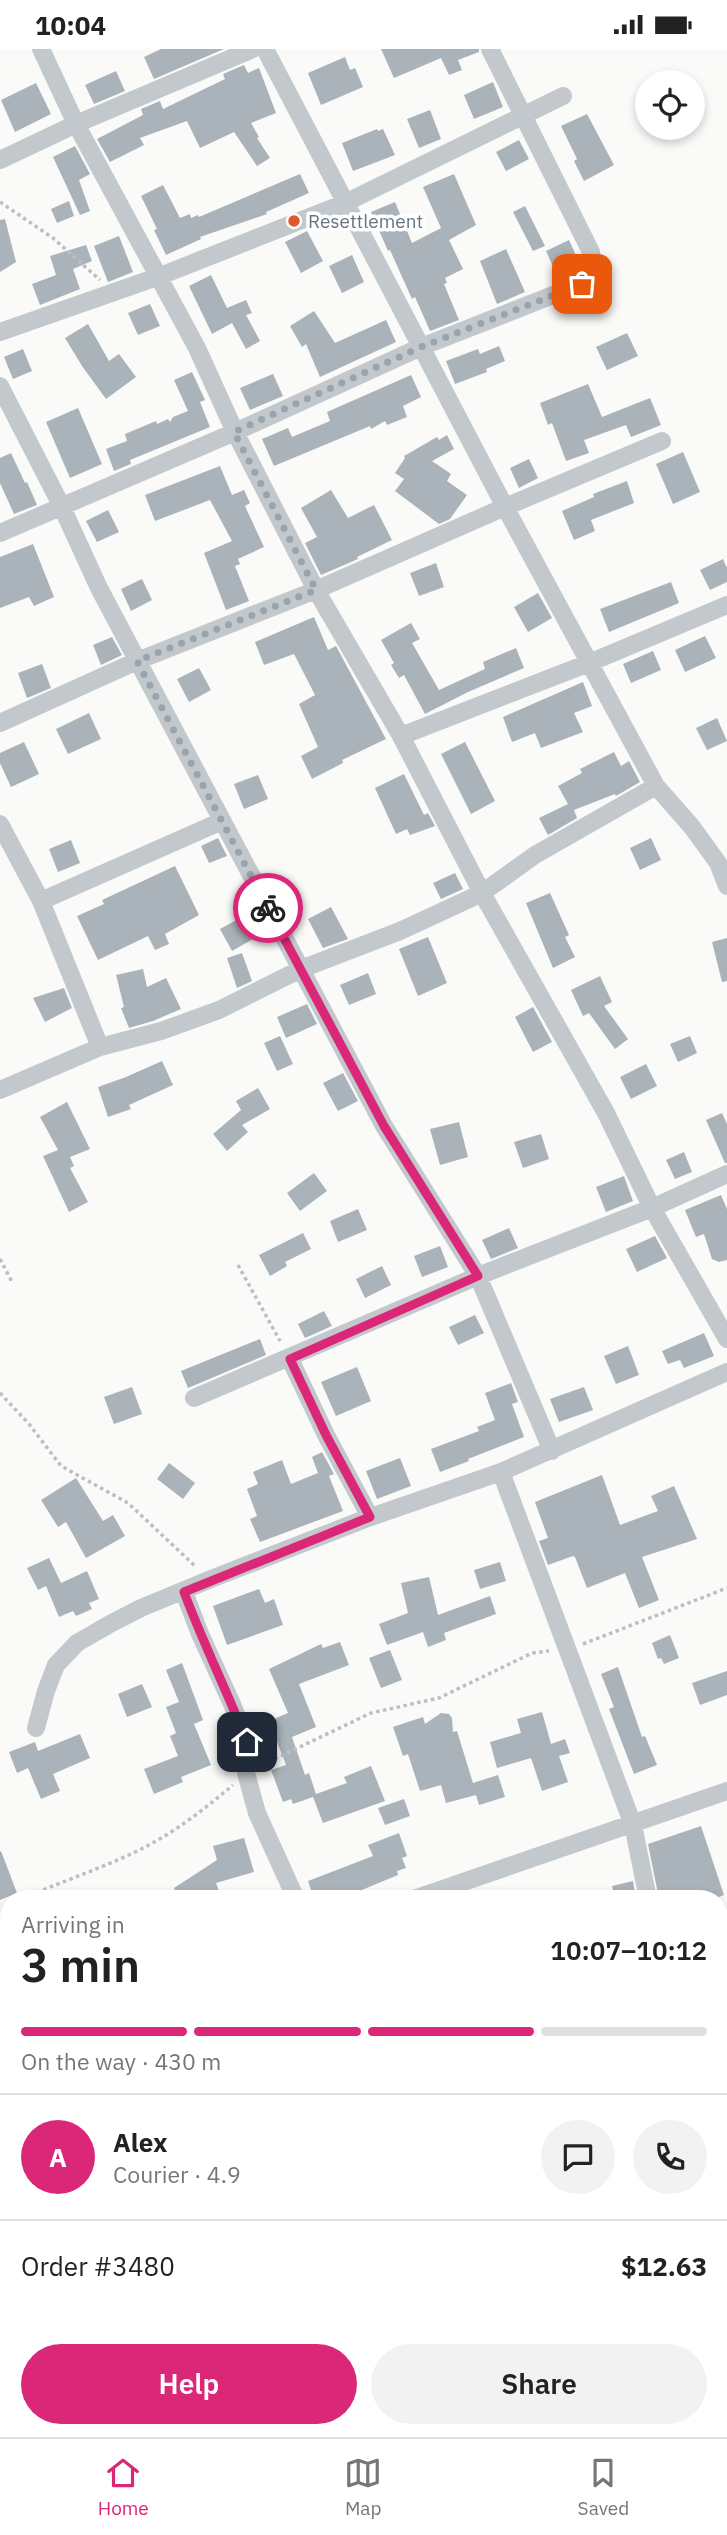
<!DOCTYPE html>
<meta charset="utf-8">
<style>
body{margin:0;font-family:"IBM Plex Sans",sans-serif;background:#f2f2f2;color:#222;height:100vh;display:flex;flex-direction:column;font-size:26px;white-space:nowrap}
*{box-sizing:border-box;margin:0}
p{font-size:23px;color:#767676}
.icon{flex:none;width:38px;height:38px;fill:none;stroke:currentColor;stroke-width:2;stroke-linecap:round;stroke-linejoin:round}
.map{position:relative;flex:1;overflow:hidden}
.details{position:absolute;left:0px;top:1841px;width:728px;height:548px;display:flex;flex-direction:column;background:#fff;border-radius:28px 28px 0 0;box-shadow:0 4px 10px #0003}
.details>*{flex:none}
.buttons{position:absolute;left:635px;top:21px;display:grid;gap:14px}
.buttons a{display:grid;place-items:center;width:70px;height:70px;border-radius:50%;background:#fff;box-shadow:0 4px 10px #0003;font-size:35px}
.pin{position:absolute;display:grid;place-items:center;width:60px;height:60px;color:#fff;margin:-30px;border-radius:14px;box-shadow:0 4px 10px #0006}
.courier{position:absolute;display:grid;place-items:center;width:70px;height:70px;margin:-35px;border:5px solid #db2777;border-radius:50%;background:#fff;color:#222;box-shadow:0 2px 9px #0007}
.head em{font-style:normal;font-weight:600}
.head div{display:flex;flex-direction:column-reverse}
.head{display:flex;align-items:center;justify-content:space-between;height:119px;padding:0 21px}
h1{font-size:46px;font-weight:600;line-height:52px}
.bar{display:grid;grid-template-columns:repeat(4,1fr);gap:10px 7px;align-content:center;height:84px;padding:0 21px}
.bar i{height:9px;border-radius:5px;background:#e0e0e0}
.bar .current{background:#db2777}
.bar p{grid-column:span 4}
.line{display:flex;align-items:center;gap:18px;padding:0 21px;border-top:2px solid #e0e0e0}
.line div{flex:1}
.round{display:grid;place-items:center;flex:none;width:74px;height:74px;border-radius:37px;background:#f2f2f2}
.button{display:flex;gap:14px;margin-top:auto;padding:14px 21px}
.button a{flex:1;height:80px;border-radius:42px;background:#db2777;color:#fff;font-size:28px;font-weight:600;line-height:80px;text-align:center}
.button a+a{background:#f2f2f2;color:#222}
.status{display:flex;justify-content:space-between;align-items:center;height:49px;padding:0 35px;background:#fff;direction:ltr}
.status svg{height:19px;fill:currentColor}
.tabs{display:flex;justify-content:space-around;align-items:center;height:98px;border-top:2px solid #e0e0e0;background:#fff;font-size:19px;color:#767676}
.tabs a{display:grid;justify-items:center;gap:4px}
.tabs .current{color:#db2777}
.map>svg:first-child{display:block}
.building{fill:#aab3b9}
.lines{fill:none;stroke-linecap:round;stroke-linejoin:round}
.path{stroke:#bbbfc2;stroke-width:3.5;stroke-dasharray:3.5 3.5;stroke-linecap:butt}
.minor{stroke:#c3c8cc;stroke-width:18}
.done{stroke:#99a4ac;stroke-width:7;stroke-dasharray:0 12.6}
.route{stroke:#db2777;stroke-width:9}
.poi-dot{fill:#e4572e;stroke:#fff;stroke-width:2.5}
.labels{text-anchor:middle;dominant-baseline:central;stroke-width:7;stroke-linejoin:round;paint-order:stroke}
.poi-label{font-size:19px;fill:#657683;stroke:#fff;text-anchor:start}
</style>
<div class="status"><b>10:04</b><svg viewBox="0 0 49 12"><path d="M0 12V9h3v3zM5 12V6h3v6zM10 12V3h3v9zM15 12V0h3v12zM26 1h20v11H26zM47 4h2v5h-2z"/></svg></div>
<div class="map">
<svg width="727" height="2388" viewBox="0 0 727 2388">
<rect width="100%" height="100%" fill="#fafaf8"/>
<path class="building" d="M161,0H224L154,30L144,8Z
M381,0H479V3L458,11L462,21L449,26L441,9L394,29Z
M345,8L350,21L355,19L363,38L321,56L308,24Z
M244,16L248,24L259,19L276,64L251,74L259,88L257,89L270,109L257,117L234,83L200,99L187,72L140,89L144,96L110,113L97,90L143,66L141,60L160,52L163,60L225,30L223,25Z
M116,22L125,42L94,55L85,36Z
M493,33L503,58L474,70L464,46Z
M36,34L51,65L15,83L1,51Z
M430,61L441,90L419,99L407,70Z
M587,65L614,116L584,132L574,112L577,110L561,77Z
M377,80L378,82L383,80L395,106L353,122L342,94Z
M519,91L529,110L506,122L496,103Z
M75,97L90,125L79,131L90,162L80,166L53,108Z
M300,125L309,144L266,163L267,165L200,188L201,190L166,206L154,181L157,180L141,147L163,136L180,169L190,165L191,169L198,166L199,168Z
M454,125L476,176L449,191L463,220L445,229L447,234L444,235L459,271L430,282L415,248L412,250L390,201L388,202L371,163L395,153L412,194L441,179L423,138Z
M69,152L74,167L57,174L51,160Z
M525,157L545,197L533,202L513,163Z
M5,170L16,213L0,223V171Z
M307,182L323,212L301,224L285,193Z
M119,187L133,223L108,233L94,197Z
M569,191L580,215L557,226L546,202Z
M86,196L92,212L73,220L80,240L40,256L32,235L56,226L50,207Z
M506,200L525,243L497,255L480,212Z
M352,206L364,233L342,244L329,217Z
M211,226L227,259L246,251L252,264L246,266L260,292L246,300L232,274L212,285L189,237Z
M150,255L160,277L138,286L128,264Z
M314,262L335,294L386,271L396,293L320,328L306,295L302,298L290,277Z
M88,275L109,312L119,305L136,328L106,350L82,317L65,289Z
M627,284L638,307L607,321L596,298Z
M499,297L505,312L486,320L487,323L455,335L446,312L478,300L480,305Z
M23,300L32,322L13,330L4,308Z
M192,323L205,351L200,353L210,378L130,411L131,415L114,422L106,400L127,392L125,385L156,372L157,375L168,370L170,373L173,368L188,362L174,331Z
M273,325L283,347L250,361L240,339Z
M411,326L421,348L403,357L407,368L387,376L385,372L371,380L370,377L274,417L262,390L288,379L292,388L330,372L327,363Z
M588,335L602,368L650,349L661,376L631,388L626,376L584,391L589,404L566,412L552,374L548,376L540,354Z
M78,359L102,415L70,429L46,373Z
M447,386L454,400L432,412L451,425L447,432L467,446L450,470L439,475L395,442L404,430L395,424L405,409L404,407L437,388L439,391Z
M683,403L700,443L673,455L656,415Z
M11,404L25,434L27,433L37,456L14,465L0,434V409Z
M529,410L538,429L519,439L510,419Z
M220,417L232,446L244,441L250,454L245,457L264,498L238,510L240,515L235,517L249,552L226,561L204,504L232,492L210,451L155,472L145,446Z
M627,432L634,454L591,471L595,482L574,491L562,462L594,448L593,445Z
M331,441L348,469L374,456L392,491L357,508L358,510L321,526L305,494L317,488L301,459Z
M108,461L119,483L97,493L86,472Z
M33,495L54,548L34,557L29,548L0,559V508Z
M723,510L727,519V533L710,541L700,521Z
M436,514L444,538L419,547L410,524Z
M142,530L152,551L131,562L121,540Z
M671,533L679,554L609,583L600,560Z
M538,544L552,569L528,583L514,558Z
M314,568L328,601L336,597L386,690L342,711L343,714L312,730L301,707L318,698L299,655L315,646L294,605L264,616L255,593Z
M411,574L420,590L412,594L439,641L485,620L483,613L516,599L524,619L468,643L425,665L404,626L399,629L391,616L394,614L381,591Z
M705,587L716,609L685,623L675,601Z
M112,588L122,606L101,616L93,596Z
M653,602L661,621L631,634L623,615Z
M42,615L51,639L27,649L18,624Z
M199,619L211,641L189,653L177,630Z
M583,633L592,657L574,664L583,683L541,699L535,684L512,693L503,668Z
M89,664L101,690L68,705L56,680Z
M717,669L727,692L707,701L696,679Z
M24,693L39,725L11,738L0,714V704Z
M465,693L495,752L471,765L441,705Z
M614,703L621,717L629,712L640,733L616,747L615,745L574,761L577,769L548,786L539,769L568,755L558,737L582,724L580,720Z
M404,725L424,766L428,764L435,777L410,786L407,780L396,785L375,739Z
M258,726L268,750L244,760L234,735Z
M218,789L227,807L209,814L201,797Z
M651,789L661,811L640,821L630,799Z
M71,791L80,814L58,823L49,800Z
M175,817L199,866L165,885L169,895L155,901L148,887L98,911L77,867L104,855L102,851Z
M455,824L463,840L441,850L433,834Z
M550,844L569,886L565,888L575,908L553,919L526,854Z
M331,858L348,890L323,899L308,870Z
M253,862L265,883L232,902L220,880Z
M428,888L447,934L418,947L399,900Z
M727,889V932L722,933L712,893Z
M242,904L252,932L237,939L227,909Z
M143,920L147,938L166,929L181,960L153,972L129,979L121,959L124,958L116,926Z
M368,924L376,945L349,956L340,936Z
M600,927L612,953L604,957L628,990L615,1000L589,964L583,967L571,941Z
M64,939L72,959L45,973L33,949Z
M307,955L317,975L286,989L277,968Z
M533,958L552,993L533,1003L515,968Z
M280,987L293,1015L277,1022L264,994Z
M690,987L697,1004L678,1013L670,995Z
M162,1012L173,1036L129,1056L131,1060L108,1068L98,1038L126,1028Z
M646,1015L657,1037L631,1050L620,1028Z
M343,1024L358,1052L338,1062L323,1034Z
M258,1039L270,1060L242,1076L248,1083L227,1102L213,1085L241,1061L236,1052Z
M67,1053L90,1100L70,1108L74,1117L70,1119L88,1153L69,1163L43,1107L58,1101L40,1068Z
M722,1064L727,1075V1114H725L706,1071Z
M459,1073L468,1108L440,1116L430,1080Z
M541,1085L549,1110L523,1119L514,1093Z
M684,1103L692,1123L675,1130L666,1111Z
M314,1124L327,1142L300,1162L287,1144Z
M624,1127L633,1152L606,1163L596,1138Z
M721,1146L727,1160V1211L719,1213L712,1210L704,1185L696,1188L685,1161Z
M358,1160L367,1181L338,1193L330,1172Z
M509,1179L518,1199L491,1210L482,1191Z
M303,1184L311,1200L285,1213L287,1217L270,1227L259,1206Z
M655,1187L667,1209L637,1223L626,1200Z
M440,1197L448,1218L422,1228L414,1207Z
M382,1217L391,1236L365,1249L356,1230Z
M324,1262L332,1277L305,1289L298,1275Z
M475,1266L484,1284L458,1296L449,1278Z
M704,1284L714,1307L684,1319L680,1311L668,1315L662,1302Z
M260,1290L266,1306L188,1339L181,1322Z
M628,1297L639,1326L616,1335L604,1307Z
M357,1318L371,1352L336,1367L321,1333Z
M511,1334L518,1353L512,1355L524,1388L468,1410L469,1412L440,1423L431,1400L479,1382L477,1378L495,1371L485,1344Z
M132,1338L142,1365L114,1375L104,1348Z
M584,1338L593,1361L559,1373L550,1350Z
M322,1403L334,1425L329,1427L343,1462L260,1493L250,1470L257,1467L247,1440L258,1435L253,1423L282,1411L291,1435L318,1424L312,1408Z
M400,1409L411,1437L377,1450L366,1422Z
M169,1414L195,1434L183,1450L157,1430Z
M602,1426L620,1476L658,1462L651,1447L674,1437L697,1490L642,1508L659,1551L639,1559L625,1524L587,1539L575,1508L573,1507L548,1516L539,1492L548,1489L535,1453Z
M76,1429L103,1472L113,1466L125,1487L86,1509L66,1473L58,1478L41,1451Z
M49,1509L61,1534L87,1522L99,1550L89,1554L92,1560L76,1567L73,1562L59,1568L46,1537L38,1541L27,1519Z
M500,1513L506,1532L480,1540L474,1521Z
M429,1528L438,1566L490,1547L496,1565L444,1584L446,1591L428,1598L423,1583L387,1596L379,1575L408,1564L401,1534Z
M259,1540L265,1554L274,1550L283,1576L227,1596L213,1557Z
M670,1586L679,1609L664,1615L661,1609L658,1610L652,1594Z
M340,1593L349,1616L299,1635L316,1678L292,1688L305,1726L309,1724L316,1745L347,1734L344,1728L371,1717L385,1752L323,1774L313,1748L293,1755L291,1750L283,1753L271,1721L286,1716L269,1672L288,1664L269,1620L321,1595L323,1599Z
M390,1601L402,1631L381,1639L369,1609Z
M182,1614L203,1671L194,1675L211,1716L181,1728L183,1733L154,1745L144,1720L178,1707L170,1687L176,1684L166,1658L179,1653L166,1621Z
M618,1618L642,1688L645,1687L657,1716L634,1725L609,1660L614,1658L601,1625Z
M727,1622V1646L700,1656L692,1634Z
M142,1635L152,1658L127,1668L118,1645Z
M542,1663L551,1695L565,1690L570,1704L559,1707L568,1733L542,1742L531,1709L497,1719L490,1693L521,1684L517,1670Z
M441,1664L449,1665L452,1669L453,1683L457,1682L473,1734L498,1726L505,1748L479,1756L476,1746L446,1754L441,1736L420,1742L408,1705L403,1707L393,1678L423,1668L425,1675Z
M80,1685L90,1709L53,1725L60,1742L41,1750L28,1719L17,1724L9,1703L35,1693L38,1702Z
M404,1750L410,1767L385,1776L378,1759Z
M701,1777L724,1846L714,1850H659L648,1795Z
M399,1784L407,1807L402,1809L406,1819L397,1822L398,1826L340,1850H314L308,1832L373,1807L368,1796Z
M244,1789L254,1823L216,1834L222,1850H180L174,1839L217,1811L213,1797Z
M1,1802L17,1844L0,1851V1803Z
M633,1832L636,1850H615L612,1837Z"/>
<g class="lines">
<path class="path" d="M0,153L53,189L100,231
M0,1210L12,1233
M238,1216L280,1292
M0,1344L29,1375L61,1417L128,1454L195,1517
M583,1595L727,1539
M262,1716L371,1664L439,1649L532,1604L549,1602
M24,1849C65,1831 109,1817 149,1796C179,1780 207,1758 233,1736
M0,2340L9,2336
M122,2388V2380
M197,2388L200,2380"/>
<path class="minor" d="M41,0L76,75L197,299L235,383L316,541L401,687L482,844L606,1064L652,1159L727,1290
M265,0L505,458L656,737L692,778L718,814L727,837
M0,111L76,75L253,0
M0,283L160,227L345,154L563,47
M0,337L61,456L99,539L384,1077L478,1227L552,1402
M0,484L235,383L421,298L581,235L593,222L591,203L490,0
M0,674L137,612L316,541L505,458L662,392
M401,687L589,614L727,556
M0,775L41,852L100,998
M41,852L222,772
M0,1041L100,998L161,982L219,961L301,920L400,882L482,844L535,806L656,737
M290,1310L326,1386L370,1468
M194,1349L478,1227L652,1159L727,1125
M501,1423L633,1776L648,1850
M184,1543L200,1585L232,1655L247,1693L246,1724L257,1764L296,1850
M36,1679L46,1642L56,1616L77,1594L110,1575L141,1559L211,1530L365,1470L501,1423L727,1323
M414,1850L727,1742
M719,2012L727,2027
M719,2047L727,2036
M253,2380L257,2388"/>
</g>
<g class="lines">
<path class="done" d="M268,859L137,612L316,541L234,383L421,298L582,235"/>
<path class="route" d="M247,1693C227,1642 203,1594 184,1543L370,1468L326,1386L290,1310L478,1227L384,1077L268,859"/>
</g>
<circle class="poi-dot" cx="294" cy="172" r="7"/>
<g class="labels">
<g class="poi-label">
<text x="308" y="172">Resettlement</text>
</g>
</g>
</svg>
<div class="buttons">
<a><svg class="icon" aria-label="locate" viewBox="0 0 24 24"><circle cx="12" cy="12" r="6"/><path d="M12 2v4M12 18v4M2 12h4M18 12h4"/></svg></a>
</div>
<div class="pin" style="left:582px;top:235px;background:#ea580c"><svg class="icon" aria-label="bag" viewBox="0 0 24 24"><path d="M5 8h14l-1 12H6zM9 8a3 3 0 0 1 6 0"/></svg></div>
<div class="pin" style="left:247px;top:1693px;background:#1f2937"><svg class="icon" aria-label="home" viewBox="0 0 24 24"><path d="M3 11l9-7 9 7M6 9v11h12V9"/></svg></div>
<div class="courier" style="left:268px;top:859px"><svg class="icon" aria-label="bike" viewBox="0 0 24 24"><circle cx="6" cy="16" r="4"/><circle cx="18" cy="16" r="4"/><path d="M6 16l4-8h5l3 8M10 8l3 8H6M13 5h3"/></svg></div>
<section class="details">
<div class="head"><div><h1>3 min</h1><p>Arriving in</p></div><em>10:07–10:12</em></div>
<div class="bar"><i class="current"></i><i class="current"></i><i class="current"></i><i></i><p>On the way · 430 m</p></div>
<div class="line" style="height:126px"><b class="round" style="background:#db2777;color:#fff">A</b><div><b>Alex</b><p>Courier · 4.9</p></div><a class="round"><svg class="icon" aria-label="chat" viewBox="0 0 24 24"><path d="M4 5h16v11H9l-5 4z"/></svg></a><a class="round"><svg class="icon" aria-label="phone" viewBox="0 0 24 24"><path d="M5 4h4l2 5-3 2q2 4 5 5l2-3 5 2v4C11 20 4 13 5 4z"/></svg></a></div>
<div class="line" style="height:91px"><div>Order #3480</div><b>$12.63</b></div>
<div class="button"><a>Help</a><a>Share</a></div>
</section>
</div>
<nav class="tabs">
<a class="current"><svg class="icon" aria-label="home" viewBox="0 0 24 24"><path d="M3 11l9-7 9 7M6 9v11h12V9"/></svg>Home</a>
<a><svg class="icon" aria-label="map" viewBox="0 0 24 24"><path d="M3 6l6-2 6 2 6-2v14l-6 2-6-2-6 2zM9 4v14M15 6v14"/></svg>Map</a>
<a><svg class="icon" aria-label="saved" viewBox="0 0 24 24"><path d="M7 4h10v16l-5-4-5 4z"/></svg>Saved</a>
</nav>
